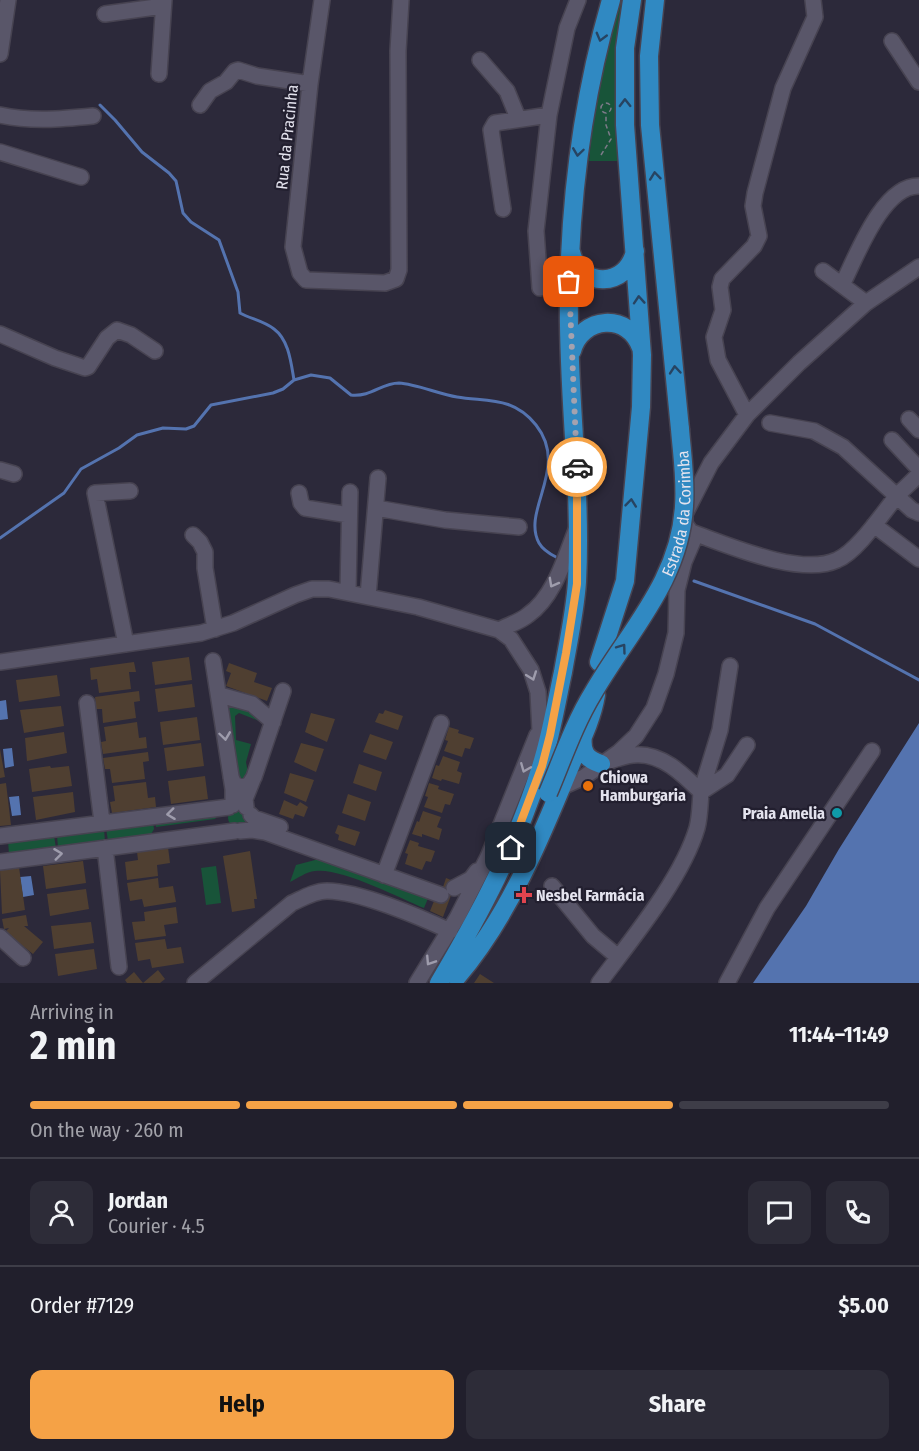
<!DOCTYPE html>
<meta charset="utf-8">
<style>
body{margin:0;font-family:"Fira Sans Condensed",sans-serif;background:#2d2c38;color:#f1f3f6;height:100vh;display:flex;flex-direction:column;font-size:22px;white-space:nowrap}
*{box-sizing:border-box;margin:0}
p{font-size:20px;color:#a2a2a9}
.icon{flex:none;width:33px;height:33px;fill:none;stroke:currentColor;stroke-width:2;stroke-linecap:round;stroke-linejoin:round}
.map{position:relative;height:983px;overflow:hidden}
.panel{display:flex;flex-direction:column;background:#211f2c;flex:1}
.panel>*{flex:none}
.pin{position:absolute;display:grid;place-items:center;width:51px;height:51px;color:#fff;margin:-26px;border-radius:12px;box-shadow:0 3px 9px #0006}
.courier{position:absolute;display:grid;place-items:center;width:60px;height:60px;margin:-30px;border:4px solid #f5a246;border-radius:50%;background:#fff;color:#222;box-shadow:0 2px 8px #0007}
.headline em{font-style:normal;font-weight:700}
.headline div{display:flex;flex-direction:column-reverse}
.headline{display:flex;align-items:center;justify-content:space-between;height:102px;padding:0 30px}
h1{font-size:39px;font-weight:700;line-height:45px}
.bar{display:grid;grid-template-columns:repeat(4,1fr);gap:9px 6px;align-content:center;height:72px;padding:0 30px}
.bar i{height:8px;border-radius:4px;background:#3e3d48}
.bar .current{background:#f5a246}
.bar p{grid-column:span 4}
.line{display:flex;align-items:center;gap:15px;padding:0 30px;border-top:2px solid #3e3d48}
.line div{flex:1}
.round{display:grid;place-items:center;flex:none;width:63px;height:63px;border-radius:12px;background:#2d2c38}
.primary-button{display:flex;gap:12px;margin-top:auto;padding:12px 30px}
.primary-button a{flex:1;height:69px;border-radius:12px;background:#f5a246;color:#111;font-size:24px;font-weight:700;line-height:69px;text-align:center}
.primary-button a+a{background:#2d2c38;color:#f1f3f6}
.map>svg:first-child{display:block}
.green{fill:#185439}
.water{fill:#5473af}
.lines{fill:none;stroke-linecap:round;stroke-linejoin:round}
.stream{stroke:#5473af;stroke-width:3}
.building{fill:#4f3f31}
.minor-casing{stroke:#474351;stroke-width:18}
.major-casing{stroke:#474351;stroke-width:21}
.path{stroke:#7d7a89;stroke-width:1.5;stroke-dasharray:4.5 3;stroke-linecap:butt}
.minor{stroke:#595669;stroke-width:15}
.major{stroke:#3089c2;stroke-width:18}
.major-bridge-casing{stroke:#474351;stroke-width:21;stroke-linecap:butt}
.major-bridge{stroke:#3089c2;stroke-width:18}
.oneway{stroke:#274462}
.oneway2{stroke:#9e9cac}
.done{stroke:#a4a2af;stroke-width:6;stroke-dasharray:0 10.8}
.route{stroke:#f5a246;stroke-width:8}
.food-dot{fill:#e8710a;stroke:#221f2f;stroke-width:2}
.culture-dot{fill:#0f9aa8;stroke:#221f2f;stroke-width:2}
.health-dot{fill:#e0444e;stroke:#221f2f;stroke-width:2}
.labels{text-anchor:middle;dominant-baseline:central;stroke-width:4.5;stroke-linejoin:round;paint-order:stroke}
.street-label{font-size:16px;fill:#e4e3ee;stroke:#221f2f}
.poi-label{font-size:16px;font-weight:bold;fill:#e4e3ee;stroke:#221f2f;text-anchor:start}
</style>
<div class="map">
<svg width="919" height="983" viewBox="0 0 919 983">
<rect width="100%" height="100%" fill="#2c293a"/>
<path class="green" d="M620,0H626L617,116L618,161H589C594,106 604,53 620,0Z
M231,703L251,709L261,719L259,721L239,713L235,716L236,740L251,744L246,762L248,773L246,779L239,780L237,769V757L233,756L226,709Z
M228 818a9 9 0 1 1 18 0a9 9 0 1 1-18 0Z
M219,813L215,819L156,827V822Z
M153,822L154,829L150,836L108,841L106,828Z
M104,829L105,842L58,848L57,835Z
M54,836L56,848L9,854L8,841Z
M315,860H325L429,896L424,908C400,898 340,867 315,871C306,872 298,878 290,882L296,865Z
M216,866L221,903L206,905L201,868Z"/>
<path class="water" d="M6,700L8,719L0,720V701Z
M919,723V983H753L806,906L839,849Z
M12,748L14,766L5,768L3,749Z
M19,796L21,815L12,816L9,797Z
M31,876L34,895L23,897L20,877Z"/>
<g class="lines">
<path class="stream" d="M100,105L115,120L142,152L169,173L176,181L183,213L191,222L219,240L238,292L240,313C251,319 264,321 274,329C289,340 291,363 294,380
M0,538L64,493L81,469L119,448L137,435L163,428L186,429L194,426L211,405L273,393L283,389L294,380L311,375L330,378L351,395C372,397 381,383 399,383C416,384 439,394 457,397C487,402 513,396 536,425C570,468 521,510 539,543C543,550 550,554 556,557
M694,581L815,624L919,680"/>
</g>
<path class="building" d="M189,657L192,680L155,685L152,662Z
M134,662L136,672H129L131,689L99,693L97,679L91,680L90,668Z
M229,663L257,673L254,682L272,688L267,701L226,686L231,673L226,671Z
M57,675L60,696L19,702L16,680Z
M192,684L195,707L158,712L155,689Z
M139,691L140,701L134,702L136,718L103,723L102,709H96L95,697Z
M61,706L64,726L24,733L20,710Z
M385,710L403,716L398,730L375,722L379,713L383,714Z
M311,713L335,719L327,742L305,732Z
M197,717L200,740L163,745L160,722Z
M137,722L139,738L146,737L147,748L103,754L101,742L106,741L104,727Z
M449,727L459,730L458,733L474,738L470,749L465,748L462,757L444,751L448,741L445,740Z
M64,732L67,753L27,761L25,738Z
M370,734L393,742L386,760L363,752Z
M201,743L204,766L167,771L164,748Z
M301,743L324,749L316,772L294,762Z
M0,749L5,777L0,778Z
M148,752L149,761L143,762L145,779L112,783L110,769H105L103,758Z
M443,756L460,762L457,771L462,773L459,784L442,779L441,781L432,778L436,765L439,766Z
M359,764L382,772L376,791L353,783Z
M50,766L51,768L69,766L72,786L32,792L29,769Z
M290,773L314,780L306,802L284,793Z
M205,776L208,799L171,804L168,781Z
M146,782L148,798L155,797L156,807L112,813L110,802L115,801L113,786Z
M6,783L11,825L0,826V784Z
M429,783L439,786L438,789L454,794L450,805L445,804L442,813L424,807L428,797L425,796Z
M73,792L75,812L36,820L33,797Z
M348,794L371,802L365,821L342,813Z
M284,800L297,806L300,802L308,807L304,817L295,814L293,819L279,814Z
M423,811L441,817L437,827L442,829L439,840L422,834V837L412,834L417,821L419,822Z
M338,825L360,832L355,846L338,840L339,835L335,833Z
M410,840L419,843L418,846L435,851L431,862L426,861L422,870L405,864L408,854L405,853Z
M168,847L170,863L157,865L158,876L127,880L125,862L138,860L137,852Z
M250,851L257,899H254L255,908L232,912L223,856Z
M83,861L86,883L46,889L43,866Z
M19,867L25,910L2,914L0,870Z
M158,878L159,888L173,886L176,902L144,907L142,899L130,901L127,883Z
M446,878L456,882L443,917L430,911L434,901L438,902Z
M86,889L89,909L50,916L47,894Z
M176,907L178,923L164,925L166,936L135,940L132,922L145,921L144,912Z
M26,915L28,926H24L43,942L33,954L5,932L9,928L4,929L2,919Z
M91,922L94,943L54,949L51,926Z
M165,939L167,949L181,947L184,963L152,968L150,959L138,961L135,943Z
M94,949L97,969L58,976L55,954Z
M158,970L165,979L160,983H127L125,980L134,972L143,983Z
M480,974L494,983H474Z"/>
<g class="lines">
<g class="minor-casing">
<path id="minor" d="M322,0L310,84L293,247L300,273L306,280L385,283L396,279L399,270L398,51L401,0
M105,14L163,6
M892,41L919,82
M0,54L8,0
M480,60L507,91L518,118
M159,74L164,0
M200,105L210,91L226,82L235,71L238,70L257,76L310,84
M0,115C31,122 62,119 93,116
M0,152L81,177
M503,209L491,130L495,123L549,115
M919,267L866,303L799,363L747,415L711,463L685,514V524L691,532C728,545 800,577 837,560C857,552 882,514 896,497C903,489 912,482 919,474
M823,271L866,303
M842,285C856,258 882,185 919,186
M540,288L536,231L549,115L567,28L578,0
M0,334L55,358L85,368L88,367L107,338L117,330L131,335L155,351
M747,415L718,360L714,337L723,310L720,287L722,279L754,246L759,236L753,206L755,193L783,88L815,17L813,0
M909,419L919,430
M770,423L814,431L843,447L912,510L919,513
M892,440L919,469
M0,470L14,474
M299,493L301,503L305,508L349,515
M376,508L445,520L519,527
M874,525L919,559
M193,535L200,542L205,552V568L215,629
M348,592L350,492
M368,596L378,478
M499,630C508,625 520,622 528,615C554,597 565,558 576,530
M126,644L95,493L130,491
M213,661L233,789V805
M0,662L201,633L233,623L295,595L312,589H329L418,607L499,630L511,639L531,670L538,692L541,750
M220,695L252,704L273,722
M87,703L102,822
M231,777L234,784L241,787L249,785L254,777L283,691
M562,787L584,777L619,752L636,736L654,708L666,674L676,633L677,590L684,562L696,534
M701,792L720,730L730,666
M701,792L727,775L747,745
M246,807L245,799L253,779
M251,815L254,818L280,827
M240,831L252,830L265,832L441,895
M0,836L229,807
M105,848L119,967
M0,862L235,831
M384,875L441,723
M552,886L593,936L618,957
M454,888L471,879L477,871
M0,937L23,958
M195,983L292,903C303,898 315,891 327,891C359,891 420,917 450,931
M417,983L457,918L488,857L537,735
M599,983C631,940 682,879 697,828C700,817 700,804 701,792C683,774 661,752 633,755C622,756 611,761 601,764
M727,983L767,908L872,751"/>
</g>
<g class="major-casing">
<path id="major" d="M655,0L649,56L650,125L680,429
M571,252C580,289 627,288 635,251
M572,351C581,316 629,312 641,348
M599,662L625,581L641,407L642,355L625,125V48L632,0
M583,736C581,752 586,759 601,764
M457,977C509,916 541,837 571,764C581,741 592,719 596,695
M439,983C480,914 517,844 541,767C551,736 556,704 563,672C568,643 575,612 577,582C582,487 567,392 569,297C570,196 583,97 611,0"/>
</g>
<path class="path" d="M601 108a5 5 0 1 1 10 0a5 5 0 1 1-10 0Z
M601,155L611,139L606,125V113"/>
<use href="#minor" class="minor"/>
<use href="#major" class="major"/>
<g class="major-bridge-casing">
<g id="major-bridge">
<path id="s1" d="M548,793C562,760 574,724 593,693C628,632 680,581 684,506C686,480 682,454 680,429"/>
</g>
</g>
<use href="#major-bridge" class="major-bridge"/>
</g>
<defs><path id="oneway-chevron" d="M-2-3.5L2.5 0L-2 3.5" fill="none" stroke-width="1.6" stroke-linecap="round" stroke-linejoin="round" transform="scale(1.5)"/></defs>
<g class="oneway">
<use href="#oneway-chevron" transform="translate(601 37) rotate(105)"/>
<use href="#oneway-chevron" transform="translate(625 103) rotate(-91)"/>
<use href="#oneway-chevron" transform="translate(578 152) rotate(98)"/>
<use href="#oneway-chevron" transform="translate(655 176) rotate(-96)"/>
<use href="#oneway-chevron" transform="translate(639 300) rotate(-94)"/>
<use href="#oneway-chevron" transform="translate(675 370) rotate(-95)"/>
<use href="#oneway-chevron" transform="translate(631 503) rotate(-84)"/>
<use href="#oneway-chevron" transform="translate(622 648) rotate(-54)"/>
</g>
<g class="oneway2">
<use href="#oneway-chevron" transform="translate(553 583) rotate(119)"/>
<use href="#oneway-chevron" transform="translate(532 676) rotate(70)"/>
<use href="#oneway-chevron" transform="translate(225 736) rotate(82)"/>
<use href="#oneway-chevron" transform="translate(525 768) rotate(112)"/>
<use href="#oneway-chevron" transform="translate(171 814) rotate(173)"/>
<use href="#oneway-chevron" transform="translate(58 854) rotate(-7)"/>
<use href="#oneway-chevron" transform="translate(430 961) rotate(123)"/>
</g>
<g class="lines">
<path class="done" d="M569,282L577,467"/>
<path class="route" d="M511,848L542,766L550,735L566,653L577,584V467"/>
</g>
<circle class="food-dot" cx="588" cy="786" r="6"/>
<circle class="culture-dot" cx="837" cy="813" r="6"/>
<path class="health-dot" d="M521 886h6v6h6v6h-6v6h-6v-6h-6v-6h6z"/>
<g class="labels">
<g class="street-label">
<text transform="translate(287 137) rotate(-84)">Rua da Pracinha</text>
<text stroke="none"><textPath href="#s1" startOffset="312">Estrada da Corimba</textPath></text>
</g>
<g class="poi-label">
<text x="600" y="777">Chiowa<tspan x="600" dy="18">Hamburgaria</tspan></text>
<text x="825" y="813" text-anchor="end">Praia Amelia</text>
<text x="536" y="895">Nesbel Farmácia</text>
</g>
</g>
</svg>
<div class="pin" style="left:569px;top:282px;background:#ea580c"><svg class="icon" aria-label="bag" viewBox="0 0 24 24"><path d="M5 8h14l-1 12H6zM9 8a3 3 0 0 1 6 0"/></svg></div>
<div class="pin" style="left:511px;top:848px;background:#1f2937"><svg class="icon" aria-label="home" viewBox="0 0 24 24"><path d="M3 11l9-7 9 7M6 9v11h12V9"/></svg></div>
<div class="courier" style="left:577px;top:467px"><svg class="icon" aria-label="car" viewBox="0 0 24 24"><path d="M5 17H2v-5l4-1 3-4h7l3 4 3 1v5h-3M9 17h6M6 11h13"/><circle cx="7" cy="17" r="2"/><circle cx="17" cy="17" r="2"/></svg></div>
</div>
<section class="panel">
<div class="headline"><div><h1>2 min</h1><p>Arriving in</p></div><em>11:44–11:49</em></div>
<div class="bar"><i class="current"></i><i class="current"></i><i class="current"></i><i></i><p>On the way · 260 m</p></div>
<div class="line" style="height:108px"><a class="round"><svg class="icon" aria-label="person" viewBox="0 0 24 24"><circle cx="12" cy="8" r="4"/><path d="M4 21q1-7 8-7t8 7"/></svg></a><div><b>Jordan</b><p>Courier · 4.5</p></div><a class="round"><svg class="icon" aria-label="chat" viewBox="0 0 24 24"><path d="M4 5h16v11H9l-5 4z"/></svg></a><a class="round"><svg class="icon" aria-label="phone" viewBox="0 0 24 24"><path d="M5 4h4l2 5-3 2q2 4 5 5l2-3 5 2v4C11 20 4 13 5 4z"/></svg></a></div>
<div class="line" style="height:78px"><div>Order #7129</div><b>$5.00</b></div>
<div class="primary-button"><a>Help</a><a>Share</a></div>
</section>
